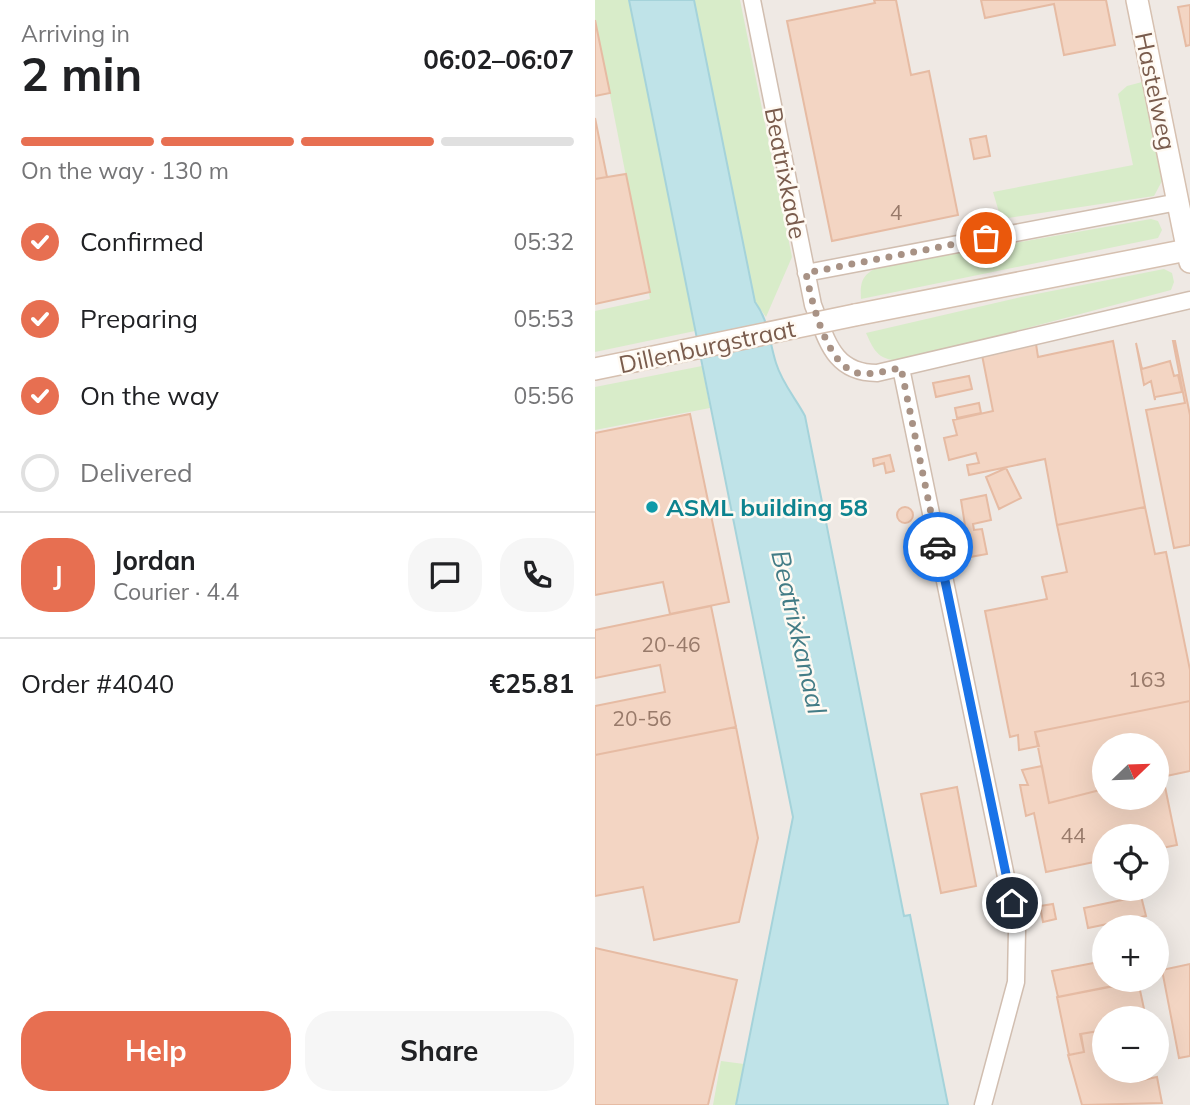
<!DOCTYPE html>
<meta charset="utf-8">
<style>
body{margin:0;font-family:Mulish,sans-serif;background:#f6f6f6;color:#202124;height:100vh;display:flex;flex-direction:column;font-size:26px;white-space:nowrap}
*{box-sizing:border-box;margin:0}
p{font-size:23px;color:#757577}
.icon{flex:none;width:38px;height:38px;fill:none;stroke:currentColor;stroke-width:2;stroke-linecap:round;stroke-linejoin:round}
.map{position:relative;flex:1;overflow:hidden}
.panel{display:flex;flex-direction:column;background:#fff;width:595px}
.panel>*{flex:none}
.needle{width:46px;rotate:67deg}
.tools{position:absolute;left:497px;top:733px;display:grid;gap:14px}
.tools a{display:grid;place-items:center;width:77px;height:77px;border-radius:50%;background:#fff;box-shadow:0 7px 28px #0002;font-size:35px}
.pin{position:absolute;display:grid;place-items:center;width:60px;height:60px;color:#fff;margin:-30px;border:4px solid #fff;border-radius:50%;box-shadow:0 2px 7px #0007}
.courier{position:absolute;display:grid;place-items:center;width:70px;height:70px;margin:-35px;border:5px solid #1a73e8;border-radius:50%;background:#fff;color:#222;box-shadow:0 2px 9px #0007}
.overview em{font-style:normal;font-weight:700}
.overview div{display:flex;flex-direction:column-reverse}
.overview{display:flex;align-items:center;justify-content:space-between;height:119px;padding:0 21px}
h1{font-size:46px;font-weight:700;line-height:52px}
.bar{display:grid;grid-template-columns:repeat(4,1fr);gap:10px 7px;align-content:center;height:84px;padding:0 21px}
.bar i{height:9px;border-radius:5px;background:#e0e0e0}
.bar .current{background:#e76f51}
.bar p{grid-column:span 4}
.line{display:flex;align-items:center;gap:18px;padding:0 21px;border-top:2px solid #e0e0e0}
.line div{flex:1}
.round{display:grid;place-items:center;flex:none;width:74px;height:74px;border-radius:28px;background:#f6f6f6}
ol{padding:0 21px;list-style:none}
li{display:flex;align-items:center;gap:21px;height:77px}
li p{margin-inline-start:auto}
li .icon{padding:7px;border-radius:50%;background:#e76f51;color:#fff;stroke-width:4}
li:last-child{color:#757577}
li i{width:38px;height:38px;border:4px solid #e0e0e0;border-radius:50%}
.cta{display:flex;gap:14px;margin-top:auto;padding:14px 21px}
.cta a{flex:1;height:80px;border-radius:28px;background:#e76f51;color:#fff;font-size:28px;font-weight:700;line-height:80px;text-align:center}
.cta a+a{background:#f6f6f6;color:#202124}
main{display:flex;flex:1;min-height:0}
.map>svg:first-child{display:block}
.industrial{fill:#efe9e4;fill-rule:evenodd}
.green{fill:#d8ecc9}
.water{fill:#bfe3e8;stroke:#a5d3da;stroke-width:2}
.building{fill:#f3d5c3;stroke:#e6bba3;stroke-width:2}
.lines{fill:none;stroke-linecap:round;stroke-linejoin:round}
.street-casing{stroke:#d1beb0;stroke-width:19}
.secondary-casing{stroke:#d6c0b0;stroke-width:24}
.street{stroke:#fff;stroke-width:16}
.secondary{stroke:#fff;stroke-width:21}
.secondary-bridge-casing{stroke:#d6c0b0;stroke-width:24;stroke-linecap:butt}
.secondary-bridge{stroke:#fff;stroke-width:21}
.done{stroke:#a89285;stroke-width:7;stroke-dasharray:0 12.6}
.route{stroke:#1a73e8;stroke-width:9}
.culture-dot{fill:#0f9aa8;stroke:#fffaf3;stroke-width:2.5}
.labels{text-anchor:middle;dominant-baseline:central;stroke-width:5;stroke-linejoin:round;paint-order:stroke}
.number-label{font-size:21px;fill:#987a6a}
.street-label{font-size:24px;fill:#7a5c4d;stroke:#fffaf3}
.culture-label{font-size:24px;font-weight:bold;fill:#0d838f;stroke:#fffaf3;text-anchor:start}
.water-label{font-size:26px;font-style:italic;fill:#437c86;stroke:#fffaf3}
</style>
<main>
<section class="panel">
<div class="overview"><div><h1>2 min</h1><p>Arriving in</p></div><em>06:02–06:07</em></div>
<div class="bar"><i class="current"></i><i class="current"></i><i class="current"></i><i></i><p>On the way · 130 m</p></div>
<ol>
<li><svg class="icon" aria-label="check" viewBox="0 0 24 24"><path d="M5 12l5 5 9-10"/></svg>Confirmed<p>05:32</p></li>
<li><svg class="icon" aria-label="check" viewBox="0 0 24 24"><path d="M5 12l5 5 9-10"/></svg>Preparing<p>05:53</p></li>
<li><svg class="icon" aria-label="check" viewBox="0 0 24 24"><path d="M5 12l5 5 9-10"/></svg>On the way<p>05:56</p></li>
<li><i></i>Delivered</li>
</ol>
<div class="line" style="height:126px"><b class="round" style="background:#e76f51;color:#fff">J</b><div><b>Jordan</b><p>Courier · 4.4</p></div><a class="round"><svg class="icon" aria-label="chat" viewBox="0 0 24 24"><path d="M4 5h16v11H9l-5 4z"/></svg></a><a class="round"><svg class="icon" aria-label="phone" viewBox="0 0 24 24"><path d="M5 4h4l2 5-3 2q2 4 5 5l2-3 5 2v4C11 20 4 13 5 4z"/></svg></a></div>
<div class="line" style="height:91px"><div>Order #4040</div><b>€25.81</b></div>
<div class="cta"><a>Help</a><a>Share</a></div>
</section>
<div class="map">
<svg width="595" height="1105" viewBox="0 0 595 1105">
<rect width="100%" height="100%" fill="#fdf6ec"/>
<path class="industrial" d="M0,0H595V1105H0ZM509,746H562V798H509ZM509,836H562V889H509ZM509,928H562V980H509ZM509,1018H562V1071H509Z"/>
<path class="green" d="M0,0H34L100,331L0,352V311L55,299L0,18Z
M99,0H145L197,257L171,317L160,302Z
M547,82L567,181L559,196L406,219L398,192L538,165L523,94L532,86Z
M556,219L563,221L567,230L563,238L266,299C265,282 267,275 283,267Z
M569,269L577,273L579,282L576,290L307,361C284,360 280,353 271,333L426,297Z
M107,366L115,408L0,430V387Z
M126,1061L149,1064L141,1105H118Z"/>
<path class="water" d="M34,0H99L160,302C174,321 174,341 181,363C187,383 201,399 210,416L309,916L315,915L353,1105H141L198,817Z"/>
<path class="building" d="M279,0H301L316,75L334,71L363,215L237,241L192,21L280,3Z
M386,0H511L520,45L469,55L459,4L390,18Z
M595,5V45L591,46L583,7Z
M0,20L15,93L0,96Z
M0,118L12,177L0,179Z
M391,136L395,156L379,159L375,139Z
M31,174L55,292L0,304V179Z
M518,341L550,507L462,525L450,459L374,475L372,465L384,463L381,453L354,460L349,438L362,435L358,420L398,411L387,355L441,344L443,357Z
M578,341H580L595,415V545L579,548L551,410L590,403Z
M541,343L547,369L575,361L579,376L583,375L587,392L560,397V400L556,381L549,385Z
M374,376L377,389L341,397L338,383Z
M384,403L386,413L362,418L360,408Z
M95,414L134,602L75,614L68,582L0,595V433Z
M295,455L299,471L291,473L289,463L279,466L278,459Z
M411,468L426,498L404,509L391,477Z
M391,495L396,520L378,524L379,530L387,529L392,554L375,557L366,500Z
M550,507L560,554L571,552L595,670V701L440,732L444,746L424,750L423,735L415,737L390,611L452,599L447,577L472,572L462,525Z
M302 515a8 8 0 1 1 16 0a8 8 0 1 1-16 0Z
M116,606L141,727L0,755V706L70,692L65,665L0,678V630Z
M595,701V771L562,778V746H509V789L454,803L440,732Z
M141,727L163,838L144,922L59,940L48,887L0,896V755Z
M447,766L454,803L509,789V798H562V778L568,777L582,845L562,849V836H509V860L451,872L439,813L431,816L425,785H433L427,770Z
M362,787L381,886L346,893L326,794Z
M546,896L551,916L493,928L489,908Z
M458,904L461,919L448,922L445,906Z
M0,948L142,980L113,1105H0Z
M509,961V980H519L520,986L463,997L457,971Z
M595,964V1056L584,1058L567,970Z
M543,981L551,1018H509V1030L485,1034L489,1052L474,1055L462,997Z
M509,1030V1071H541L543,1081L562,1077L567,1103L487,1105L473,1055L489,1052L486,1034Z"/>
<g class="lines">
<g class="street-casing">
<path id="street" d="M157,0L218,305C232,340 238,373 282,373L595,300
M211,273L583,202
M306,368L422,930L421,982L388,1105"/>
</g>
<g class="secondary-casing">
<path id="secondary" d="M542,0L595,262
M260,315L592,250
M0,369L39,361"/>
</g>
<use href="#street" class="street"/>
<use href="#secondary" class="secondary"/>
<g class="secondary-bridge-casing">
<path id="secondary-bridge" d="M39,361L260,315"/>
</g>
<use href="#secondary-bridge" class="secondary-bridge"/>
</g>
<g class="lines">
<path class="done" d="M343,547L306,368C293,370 275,376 262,373C231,365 216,299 211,273L391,238"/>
<path class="route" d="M343,547L417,903"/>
</g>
<circle class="culture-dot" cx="57" cy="507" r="7"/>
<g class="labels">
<g class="number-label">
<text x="301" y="212">4</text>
<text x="76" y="644">20-46</text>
<text x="552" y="679">163</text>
<text x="47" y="718">20-56</text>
<text x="478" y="835">44</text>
</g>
<g class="street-label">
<text transform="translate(561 91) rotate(78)">Hastelweg</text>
<text transform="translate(191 173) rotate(79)">Beatrixkade</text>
<text transform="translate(112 346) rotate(-12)">Dillenburgstraat</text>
</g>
<g class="culture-label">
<text x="71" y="507">ASML building 58</text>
</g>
<g class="water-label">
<text transform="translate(204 632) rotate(77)">Beatrixkanaal</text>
</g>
</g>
</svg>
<div class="tools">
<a><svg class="needle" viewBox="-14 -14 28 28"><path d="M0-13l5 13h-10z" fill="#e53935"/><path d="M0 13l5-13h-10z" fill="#757577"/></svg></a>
<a><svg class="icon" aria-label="locate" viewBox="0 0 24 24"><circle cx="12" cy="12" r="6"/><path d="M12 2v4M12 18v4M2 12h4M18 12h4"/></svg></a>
<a>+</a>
<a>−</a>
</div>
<div class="pin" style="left:391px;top:238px;background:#ea580c"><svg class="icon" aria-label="bag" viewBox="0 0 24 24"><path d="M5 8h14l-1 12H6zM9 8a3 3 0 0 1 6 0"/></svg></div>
<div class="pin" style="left:417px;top:903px;background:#1f2937"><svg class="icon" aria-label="home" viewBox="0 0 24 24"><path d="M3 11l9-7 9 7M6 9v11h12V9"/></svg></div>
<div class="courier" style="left:343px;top:547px"><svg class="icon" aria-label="car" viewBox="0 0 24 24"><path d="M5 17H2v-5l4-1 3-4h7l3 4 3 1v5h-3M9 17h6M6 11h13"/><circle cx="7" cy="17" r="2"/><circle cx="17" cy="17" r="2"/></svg></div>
</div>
</main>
